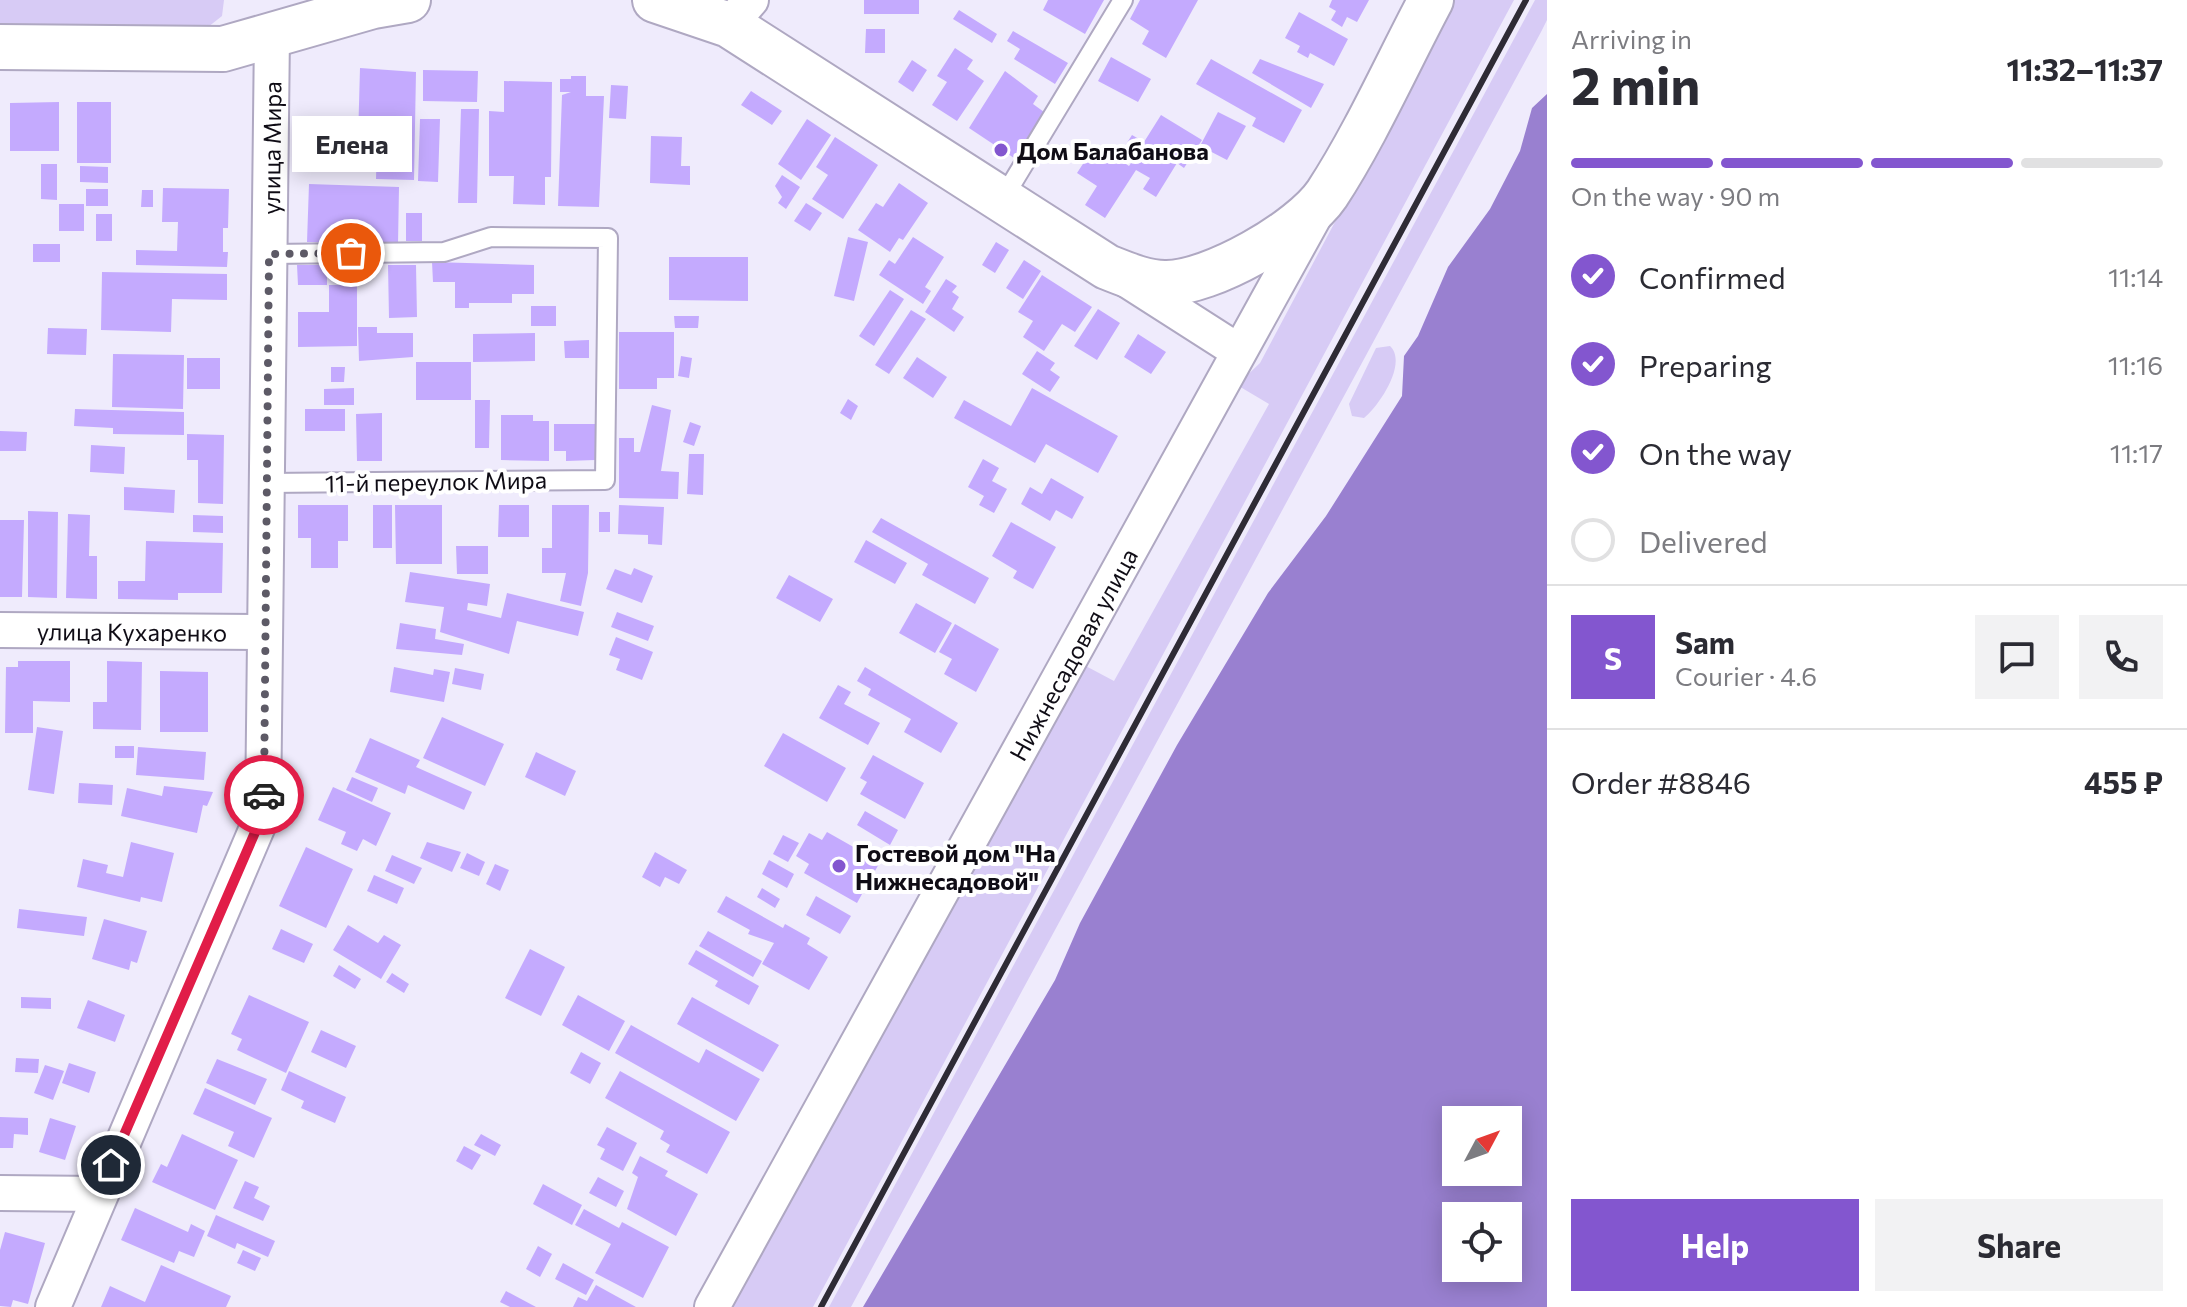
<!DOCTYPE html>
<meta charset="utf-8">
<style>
body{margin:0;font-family:Commissioner,sans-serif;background:#f2f2f3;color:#2b2b33;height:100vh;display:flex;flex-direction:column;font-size:30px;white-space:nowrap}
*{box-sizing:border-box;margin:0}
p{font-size:26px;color:#7c7c81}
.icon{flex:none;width:44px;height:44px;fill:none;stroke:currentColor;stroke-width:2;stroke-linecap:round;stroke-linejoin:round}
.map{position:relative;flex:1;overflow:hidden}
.sheet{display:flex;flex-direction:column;background:#fff;width:640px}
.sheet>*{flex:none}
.needle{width:52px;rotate:49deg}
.fabs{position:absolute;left:1442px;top:1106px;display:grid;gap:16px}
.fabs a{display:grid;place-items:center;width:80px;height:80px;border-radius:0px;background:#fff;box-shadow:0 4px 20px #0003;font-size:40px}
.pin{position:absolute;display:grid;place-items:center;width:68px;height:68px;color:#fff;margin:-34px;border:4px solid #fff;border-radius:50%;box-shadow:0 2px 8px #0007}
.courier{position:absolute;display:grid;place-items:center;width:80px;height:80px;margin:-40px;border:6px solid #e11d48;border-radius:50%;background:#fff;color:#222;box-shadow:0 2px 10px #0007}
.bubble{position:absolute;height:56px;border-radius:0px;background:#fff;box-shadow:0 4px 20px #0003;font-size:26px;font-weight:700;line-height:56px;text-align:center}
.summary em{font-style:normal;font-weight:700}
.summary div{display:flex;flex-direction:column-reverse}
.summary{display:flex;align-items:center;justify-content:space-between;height:136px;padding:0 24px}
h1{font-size:52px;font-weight:700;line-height:60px}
.bar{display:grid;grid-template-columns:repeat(4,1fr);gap:12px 8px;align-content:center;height:96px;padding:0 24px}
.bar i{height:10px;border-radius:6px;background:#e1e1e2}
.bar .active{background:#8356cf}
.bar p{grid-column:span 4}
.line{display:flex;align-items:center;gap:20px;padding:0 24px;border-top:2px solid #e1e1e2}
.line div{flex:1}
.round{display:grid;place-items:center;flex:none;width:84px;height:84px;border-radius:0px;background:#f2f2f3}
ol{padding:0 24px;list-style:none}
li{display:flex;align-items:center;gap:24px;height:88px}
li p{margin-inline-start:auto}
li .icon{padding:8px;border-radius:50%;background:#8356cf;color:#fff;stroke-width:4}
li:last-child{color:#7c7c81}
li i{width:44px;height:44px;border:4px solid #e1e1e2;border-radius:50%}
.button{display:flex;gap:16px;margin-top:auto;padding:16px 24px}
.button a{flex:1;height:92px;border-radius:0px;background:#8356cf;color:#fff;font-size:32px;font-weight:700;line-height:92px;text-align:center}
.button a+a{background:#f2f2f3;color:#2b2b33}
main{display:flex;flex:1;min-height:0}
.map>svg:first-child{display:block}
.green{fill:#d7cbf5}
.water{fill:#9980d0;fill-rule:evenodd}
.building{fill:#c4aafe}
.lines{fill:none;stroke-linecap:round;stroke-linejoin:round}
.lane-casing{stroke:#afa8c2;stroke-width:22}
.street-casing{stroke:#afa8c2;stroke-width:38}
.secondary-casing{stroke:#afa8c2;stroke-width:48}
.lane{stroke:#fff;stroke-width:18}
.street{stroke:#fff;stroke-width:34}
.secondary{stroke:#fff;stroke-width:44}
.rail{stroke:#2e2b35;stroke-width:6}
.done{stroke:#5d5a66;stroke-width:8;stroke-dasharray:0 14.4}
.route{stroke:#e11d48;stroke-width:10}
.poi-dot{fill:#8356cf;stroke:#fff;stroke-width:3}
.labels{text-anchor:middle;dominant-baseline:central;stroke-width:8;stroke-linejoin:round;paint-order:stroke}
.street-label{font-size:24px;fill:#0f0c15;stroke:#fff}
.poi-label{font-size:24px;font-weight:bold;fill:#0f0c15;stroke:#fff;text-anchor:start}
</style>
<main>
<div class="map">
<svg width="1547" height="1307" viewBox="0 0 1547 1307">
<rect width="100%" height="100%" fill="#efebfc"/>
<path class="green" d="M0,0H224L222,16L203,31L0,30Z
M1453,0H1514L813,1307H729L1082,664L1114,681L1269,404L1237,385L1260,363Z
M1535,0H1547V20L1541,32L851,1307H829Z
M1390,346C1408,363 1379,406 1364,418L1352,416L1349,404L1376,348Z"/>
<path class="water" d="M1547,94V1307H863L1055,980L1080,923L1177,745L1268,593L1326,516L1402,396L1404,356L1418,336L1448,267L1490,209L1520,151L1532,108ZM1456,1120H1508V1172H1456ZM1456,1216H1508V1268H1456Z"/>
<path class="building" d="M864,0H919V14H864Z
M1048,0H1104L1085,34L1043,10Z
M1140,0H1198L1166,58L1142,44L1149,31L1130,19Z
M1332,0H1369L1357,22L1347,17L1342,27L1331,20L1336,11L1329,7Z
M959,10L997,34L992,43L953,19Z
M1299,12L1348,39L1334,66L1310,53L1308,58L1297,52L1300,46L1285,38Z
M866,29H885V53H865Z
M1013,31L1068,63L1055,84L1014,59L1020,49L1007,41Z
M955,48L973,60L967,69L984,81L957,121L932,105L947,82L937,76Z
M1111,57L1151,79L1138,102L1098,81Z
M1211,59L1302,110L1284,143L1252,126L1256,118L1196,84Z
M1260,59L1324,84L1311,108L1252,73Z
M912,60L927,70L913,92L898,82Z
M360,68L416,72L414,180L376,179L377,140H358Z
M423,70L478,71L477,102L423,101Z
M1005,71L1038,96L1033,104L1044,112L1014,158L969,128Z
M571,76H586V96H604L599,207L558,206L562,95L571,92H560V79H571Z
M504,81L552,82L551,177H545V205L513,204L514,176H489V111L504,112Z
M611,85L628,86L626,119L609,118Z
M751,91L782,111L772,125L741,105Z
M59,102V151H10V103Z
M77,102H111V163H77Z
M461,109H479L477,203H458Z
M1218,112L1246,126L1227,160L1200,146Z
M1161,115L1202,140L1184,168L1177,163L1156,197L1143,189L1150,178L1136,170L1105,218L1085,205L1097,186L1077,173L1096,144L1129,166L1135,157L1123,149L1132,135L1144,142Z
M420,119H440L438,182L418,181Z
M807,119L831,135L801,180L778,164Z
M651,136L682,137L681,166H690V185L650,183Z
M835,137L878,165L843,219L812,199L828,175L816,167Z
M41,164H57V200L41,199Z
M80,166L108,167V183L80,182Z
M782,175L800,187L786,209L778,203L782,197L775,186Z
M899,183L928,203L903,240L899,238L890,252L858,230L876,203L883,207Z
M309,184L399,187L398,244L307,242Z
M163,188L229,189L228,228H223V252H228L227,267L136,265V250L177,251L178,222H162Z
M86,189H108V206H86Z
M142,190H153V207H141Z
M806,203L822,213L810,231L794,221Z
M59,204H84V231H59Z
M406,213H422V241H406Z
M96,214H112V241H96Z
M848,237L868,242L854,301L834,296Z
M913,237L944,257L925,287L931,291L923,304L879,275L889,260L895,264Z
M996,242L1009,250L995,273L982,265Z
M33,244H60V262H33Z
M669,257H748V301L669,300Z
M1024,260L1041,271L1023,299L1006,288Z
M432,262L534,265V294H512V303H469V308H455V282H433Z
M297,265H327V285H298Z
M388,265H416L417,317L389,318Z
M102,272L227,274V300L172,299L171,332L101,330Z
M1042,275L1092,307L1075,332L1062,324L1044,351L1023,337L1033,321L1018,312Z
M946,279L957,286L952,292L959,297L952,309L964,317L954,332L925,312Z
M329,285H357V346L298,347V312H329Z
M890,290L904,299L874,346L859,336Z
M531,306H556V326H531Z
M1098,309L1120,323L1097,360L1074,346Z
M911,310L926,319L889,374L875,365Z
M674,316H699L698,328H675Z
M358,327H377V333H413V357L359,361Z
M48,328L87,329L86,355L47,354Z
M619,332H674V378H657V389H619Z
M535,333V361L473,362V334Z
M1138,334L1166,352L1151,374L1124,357Z
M589,340V358H565L564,341Z
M1037,351L1055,363L1050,370L1060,377L1050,392L1022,374Z
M113,354L184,355L183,409L112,407Z
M681,356L692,358L689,378L678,376Z
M917,357L947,377L933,398L903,378Z
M187,358H220V389H187Z
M416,362H471V400H416Z
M331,367H345L344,382H331Z
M354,388V405H324V389Z
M1032,388L1118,436L1098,473L1046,444L1035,463L954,418L964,400L1011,426Z
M848,399L858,406L851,420L840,413Z
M475,400H490L489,448H475Z
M652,405L671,410L661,471L679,472L678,499L619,498V438H634V452H640Z
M75,409L184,412V435L113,434V428L74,426Z
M305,409H345V431H305Z
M382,413V461H357L356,414Z
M501,415H533V421H549V461L501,460Z
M690,422L701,426L694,446L683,442Z
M554,424H595V460L566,461V451H554Z
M0,431L27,432L26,451H0Z
M187,434L224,435L223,504L198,503V460H187Z
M91,445L125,447L124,474L90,472Z
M689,454H704L703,495L687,494Z
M983,459L999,468L992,481L1007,489L994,513L979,505L984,496L968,487Z
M1051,478L1084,497L1072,519L1056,510L1050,521L1021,504L1030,487L1042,494Z
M124,487L175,490L174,513L124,510Z
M298,505H348V541H338V568H311V538H298Z
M373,505H392V548H373Z
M395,505H442V564H396Z
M499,505H529V537H498Z
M552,505H589L588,573L581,606L560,601L566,573H542V548H552Z
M619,505L664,507L662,545L648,544V535L618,534Z
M28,511L58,512L57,598L28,597Z
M599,512H610V532H599Z
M68,514L90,515L89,556H97V599L66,598Z
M193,515L223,516V533L193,532Z
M881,518L989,578L975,604L922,575L928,564L872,532Z
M0,520H24L22,597H0Z
M1011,522L1056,547L1033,589L1013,578L1017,571L992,556Z
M866,540L907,563L895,584L854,562Z
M146,541L223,543L222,593H178V600L118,599V581H145Z
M456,546H488V574H457Z
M634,568L653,576L642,603L606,589L615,569L631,575Z
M410,572L490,584L487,606L468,603L467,610L501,618L507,593L584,612L578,636L517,621L509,654L440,632L444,607L405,602Z
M789,575L833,599L820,622L776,598Z
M916,603L952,623L935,653L899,633Z
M617,612L654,626L648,641L611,627Z
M400,623L436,629L435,639L464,644L462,655L396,649Z
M955,624L999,649L976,692L944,674L952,659L939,652Z
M616,637L653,652L642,680L616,670L620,659L609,655Z
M18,661H70V702L33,701V733H5L6,667H18Z
M107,661L142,662L141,730L93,729V702H107Z
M394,667L433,675L434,669L450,672L444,702L390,692Z
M865,667L958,723L941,753L904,732L911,719L868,695L871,689L857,681Z
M455,668L484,674L481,690L452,684Z
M160,671L208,672V732H160Z
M838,685L851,692L844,704L880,723L868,745L819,718Z
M442,717L504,744L485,786L423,758Z
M37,727L63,731L54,794L28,790Z
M783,733L846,768L827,802L764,766Z
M370,738L420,760L416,767L472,792L464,810L408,785L405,794L355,772Z
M115,746H134V758H115Z
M138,747L206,752L204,780L136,775Z
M536,752L576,771L565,796L525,777Z
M873,755L924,783L905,819L860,794L867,782L860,778Z
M352,777L378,788L372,802L346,790Z
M79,783L113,785L112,805L78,803Z
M164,786L213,792L207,806L203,805L197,833L121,816L127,788L162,796Z
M333,787L391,813L376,846L363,839L357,851L341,844L346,832L318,820Z
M865,811L898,830L890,845L857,825Z
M827,832L880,862L857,903L804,873L809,864L796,856L809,833L822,840Z
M783,835L799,843L788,862L773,854Z
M131,842L174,853L162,902L141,897L140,902L77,887L83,859L108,865L106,873L123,877Z
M427,842L461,852L452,872L420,858Z
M306,847L353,869L326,928L279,906Z
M655,852L687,870L679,884L665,877L660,887L642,877Z
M467,853L485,862L479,876L460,868Z
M392,855L422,868L414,884L385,871Z
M769,860L794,874L787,888L762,874Z
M495,864L509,870L500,891L486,884Z
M374,875L404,888L397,904L367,891Z
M762,888L780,899L775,908L757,897Z
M726,896L783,928L785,924L810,938L807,944L828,957L809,990L762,964L774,943L748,934L750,930L717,912Z
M816,896L851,916L840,934L806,915Z
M19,909L87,917L84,936L17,928Z
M104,919L147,931L137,963L131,961L129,970L92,959Z
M348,925L378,943L384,935L401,945L381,979L333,950Z
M281,929L313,944L304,963L272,949Z
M708,931L762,961L753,977L699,946Z
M530,949L565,967L541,1016L505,998Z
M696,950L759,986L749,1005L715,986L718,981L688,964Z
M339,965L361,979L355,989L333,976Z
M392,973L409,984L404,993L386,982Z
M249,995L309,1022L286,1073L237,1050L242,1039L231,1034Z
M578,995L625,1021L609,1051L562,1025Z
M21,997L51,998V1009L21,1008Z
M692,997L779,1045L763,1072L677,1024Z
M88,1000L125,1015L115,1042L77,1028Z
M631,1025L699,1063L706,1049L760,1079L736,1121L615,1053Z
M321,1030L356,1046L346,1068L311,1052Z
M581,1052L601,1063L590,1084L570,1073Z
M16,1058L39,1059L38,1073L15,1072Z
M217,1059L267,1079L255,1105L206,1083Z
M69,1063L96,1072L89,1093L62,1083Z
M45,1065L64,1071L53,1100L34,1093Z
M289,1071L346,1097L335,1123L301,1108L304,1101L281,1090Z
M620,1071L730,1132L707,1174L666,1152L670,1145L660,1139L664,1131L605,1098Z
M205,1088L272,1118L254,1158L228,1146L234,1132L193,1114Z
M0,1117L28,1118V1135L14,1134L13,1148H0Z
M50,1118L76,1126L65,1160L39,1152Z
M607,1127L637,1143L623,1171L600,1159L605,1149L597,1145Z
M182,1134L238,1160L215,1210L152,1182L161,1164L167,1167Z
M481,1134L501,1145L495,1156L474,1145Z
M464,1146L481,1155L472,1170L456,1161Z
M640,1156L668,1171L665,1176L698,1194L676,1236L627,1209L638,1177L632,1173Z
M598,1177L624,1191L616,1207L589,1193Z
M245,1181L259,1187L254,1198L270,1206L263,1221L233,1208Z
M543,1184L582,1205L572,1225L533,1204Z
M135,1208L188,1232L191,1224L205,1231L194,1257L179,1251L174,1263L121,1240Z
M584,1209L619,1228L622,1222L669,1247L643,1298L595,1273L611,1244L575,1225Z
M216,1215L275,1241L268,1257L237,1243L235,1249L207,1236Z
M5,1232L45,1243L28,1304L13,1300L11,1307L0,1306V1250Z
M538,1246L552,1254L540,1277L526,1269Z
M243,1250L261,1258L255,1271L237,1263Z
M563,1263L594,1280L586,1295L555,1279Z
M161,1265L231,1296L226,1307H101L110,1286L145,1302Z
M596,1285L636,1307H573L578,1297L587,1301Z
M506,1291L536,1307H510L500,1302Z"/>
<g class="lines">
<g class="lane-casing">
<path id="lane" d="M1002,200L1123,0
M267,483L605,480L608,238L491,237L444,252L269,254"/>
</g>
<g class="street-casing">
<g id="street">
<path d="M729,25L751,0"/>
<path d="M1127,280L1238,351"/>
<path id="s1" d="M0,630L265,632"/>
<path d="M0,1193L99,1194"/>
<path id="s2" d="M53,1307L263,814L272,33"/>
<path id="s3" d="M712,1307L1315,215"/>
</g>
</g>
<g class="secondary-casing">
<path id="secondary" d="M655,0L729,25L1107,267C1125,274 1145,283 1165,283C1210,284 1302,231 1327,194C1365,136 1398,62 1431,0
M0,47L223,49L373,6L408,0"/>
</g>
<use href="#lane" class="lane"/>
<use href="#street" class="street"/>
<use href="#secondary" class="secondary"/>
<path class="rail" d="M821,1307L1526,0"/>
</g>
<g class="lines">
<path class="done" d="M264,795L269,254L351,253"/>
<path class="route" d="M111,1165L263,814L264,795"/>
</g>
<g class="poi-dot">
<circle cx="1001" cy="150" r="8"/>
<circle cx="839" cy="866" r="8"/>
</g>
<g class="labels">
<g class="street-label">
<text stroke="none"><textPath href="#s2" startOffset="1202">улица Мира</textPath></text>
<text transform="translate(436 481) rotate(-1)">11-й переулок Мира</text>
<text stroke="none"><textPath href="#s1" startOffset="132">улица Кухаренко</textPath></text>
<text stroke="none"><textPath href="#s3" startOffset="746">Нижнесадовая улица</textPath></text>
</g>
<g class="poi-label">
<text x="1017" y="150">Дом Балабанова</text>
<text x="855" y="852">Гостевой дом "На<tspan x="855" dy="28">Нижнесадовой"</tspan></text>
</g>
</g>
</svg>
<div class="fabs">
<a><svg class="needle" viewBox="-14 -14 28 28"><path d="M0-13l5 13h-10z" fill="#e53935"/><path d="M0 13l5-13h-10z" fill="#7c7c81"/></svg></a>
<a><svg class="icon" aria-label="locate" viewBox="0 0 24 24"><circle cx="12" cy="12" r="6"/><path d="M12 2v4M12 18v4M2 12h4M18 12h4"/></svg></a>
</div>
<div class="pin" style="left:351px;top:253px;background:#ea580c"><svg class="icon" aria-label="bag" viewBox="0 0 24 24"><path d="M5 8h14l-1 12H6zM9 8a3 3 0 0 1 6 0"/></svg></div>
<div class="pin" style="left:111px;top:1165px;background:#1f2937"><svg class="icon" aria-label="home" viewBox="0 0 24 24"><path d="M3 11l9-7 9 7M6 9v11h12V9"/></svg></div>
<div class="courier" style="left:264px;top:795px"><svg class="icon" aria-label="car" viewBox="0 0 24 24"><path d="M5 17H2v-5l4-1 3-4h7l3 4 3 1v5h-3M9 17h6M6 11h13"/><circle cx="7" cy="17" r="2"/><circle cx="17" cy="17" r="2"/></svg></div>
<div class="bubble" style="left:292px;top:116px;width:120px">Елена</div>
</div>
<section class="sheet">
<div class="summary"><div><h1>2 min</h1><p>Arriving in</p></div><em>11:32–11:37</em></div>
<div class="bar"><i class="active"></i><i class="active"></i><i class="active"></i><i></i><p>On the way · 90 m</p></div>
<ol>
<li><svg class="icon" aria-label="check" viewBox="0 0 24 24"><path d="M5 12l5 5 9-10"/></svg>Confirmed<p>11:14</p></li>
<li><svg class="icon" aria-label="check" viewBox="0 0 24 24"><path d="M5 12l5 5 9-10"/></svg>Preparing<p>11:16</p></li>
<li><svg class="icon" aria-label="check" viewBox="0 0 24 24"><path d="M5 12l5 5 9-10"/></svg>On the way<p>11:17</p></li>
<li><i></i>Delivered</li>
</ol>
<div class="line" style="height:144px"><b class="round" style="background:#8356cf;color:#fff">S</b><div><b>Sam</b><p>Courier · 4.6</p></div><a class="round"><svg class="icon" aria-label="chat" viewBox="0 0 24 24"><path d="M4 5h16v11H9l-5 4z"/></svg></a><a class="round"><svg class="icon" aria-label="phone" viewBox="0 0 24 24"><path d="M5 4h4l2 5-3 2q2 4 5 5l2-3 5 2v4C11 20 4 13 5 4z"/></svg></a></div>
<div class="line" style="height:104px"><div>Order #8846</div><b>455 ₽</b></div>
<div class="button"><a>Help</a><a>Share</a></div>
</section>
</main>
